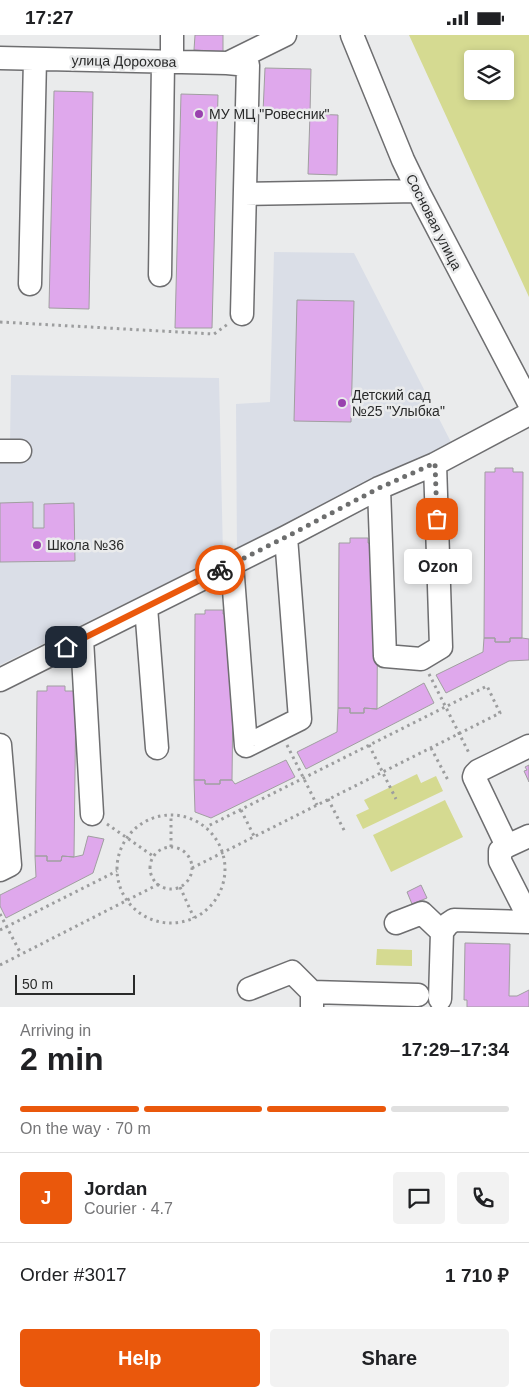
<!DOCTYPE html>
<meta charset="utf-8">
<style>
body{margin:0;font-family:Helvetica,sans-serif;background:#f2f2f2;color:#202124;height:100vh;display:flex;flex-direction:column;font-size:19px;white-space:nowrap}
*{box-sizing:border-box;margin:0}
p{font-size:16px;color:#757577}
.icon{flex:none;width:28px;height:28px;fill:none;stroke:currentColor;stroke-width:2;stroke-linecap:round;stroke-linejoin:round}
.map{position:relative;height:972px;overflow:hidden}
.drawer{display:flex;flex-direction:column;background:#fff;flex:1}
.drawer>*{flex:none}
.fabs{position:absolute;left:464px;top:15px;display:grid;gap:10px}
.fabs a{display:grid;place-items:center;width:50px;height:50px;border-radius:5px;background:#fff;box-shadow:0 2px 8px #0003;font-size:25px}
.scale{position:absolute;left:15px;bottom:12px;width:120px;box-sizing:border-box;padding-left:5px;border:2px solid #292a2a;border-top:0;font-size:14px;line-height:18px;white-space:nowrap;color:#292a2a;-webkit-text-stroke:4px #eaebec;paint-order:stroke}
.pin{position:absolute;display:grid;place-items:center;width:42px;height:42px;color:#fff;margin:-21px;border-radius:10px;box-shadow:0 2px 8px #0006}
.courier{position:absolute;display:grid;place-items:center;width:50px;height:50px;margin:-25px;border:4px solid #ea580c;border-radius:50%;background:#fff;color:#222;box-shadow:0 1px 6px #0007}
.bubble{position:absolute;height:35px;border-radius:5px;background:#fff;box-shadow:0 2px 8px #0003;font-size:16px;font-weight:700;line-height:35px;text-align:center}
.overview em{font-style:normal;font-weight:700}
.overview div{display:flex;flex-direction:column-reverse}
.overview{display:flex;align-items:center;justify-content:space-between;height:85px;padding:0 20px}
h1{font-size:32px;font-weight:700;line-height:38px}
.bar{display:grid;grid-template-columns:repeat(4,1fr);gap:8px 5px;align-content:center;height:60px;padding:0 20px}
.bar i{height:6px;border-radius:4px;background:#e0e0e0}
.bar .active{background:#ea580c}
.bar p{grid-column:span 4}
.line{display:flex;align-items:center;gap:12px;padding:0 20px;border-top:1px solid #e0e0e0}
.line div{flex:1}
.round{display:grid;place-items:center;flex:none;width:52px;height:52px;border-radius:5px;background:#f2f2f2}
.button{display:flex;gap:10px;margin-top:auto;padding:10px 20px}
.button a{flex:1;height:58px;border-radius:5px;background:#ea580c;color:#fff;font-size:20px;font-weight:700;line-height:58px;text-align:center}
.button a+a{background:#f2f2f2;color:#202124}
.status{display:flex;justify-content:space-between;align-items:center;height:35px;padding:0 25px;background:#fff;direction:ltr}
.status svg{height:14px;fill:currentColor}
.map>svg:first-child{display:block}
.built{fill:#dadee7}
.green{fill:#d5da91;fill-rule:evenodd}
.building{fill:#dfa8ec;stroke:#a09fa0}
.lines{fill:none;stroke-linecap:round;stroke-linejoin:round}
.minor-casing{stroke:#6e6e70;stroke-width:25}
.path{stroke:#9c9d9e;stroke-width:3;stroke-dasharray:2.5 4;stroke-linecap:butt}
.minor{stroke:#fff;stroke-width:22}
.done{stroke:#6d6e6e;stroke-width:5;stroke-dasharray:0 9}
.route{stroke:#ea580c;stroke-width:6}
.poi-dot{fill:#9942ae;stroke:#eaebec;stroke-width:2}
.labels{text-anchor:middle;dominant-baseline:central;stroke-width:5;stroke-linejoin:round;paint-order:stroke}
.street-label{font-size:14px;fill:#292a2a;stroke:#eaebec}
.poi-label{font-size:14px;fill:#292a2a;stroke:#eaebec;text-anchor:start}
</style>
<div class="status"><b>17:27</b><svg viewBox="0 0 49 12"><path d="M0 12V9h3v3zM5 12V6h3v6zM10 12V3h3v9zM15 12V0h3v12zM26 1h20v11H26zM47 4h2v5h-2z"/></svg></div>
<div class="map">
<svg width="529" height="972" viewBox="0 0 529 972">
<rect width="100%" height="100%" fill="#eaebec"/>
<path class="built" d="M274,217L354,218L453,411L237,520L236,369L270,367Z
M11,340L219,343L223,520L0,630V408H10Z"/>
<path class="green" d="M409,0H529V262ZM472,24H505V56H472Z
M417,739L421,748L436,741L443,756L363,794L356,780L369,774L364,765Z
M445,765L463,802L391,837L373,800Z
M377,914L412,915V931L376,930Z"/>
<path class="building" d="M195,0H223V17L194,15Z
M265,33L311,34L310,79L263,77Z
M54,56L93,57L89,274L49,273Z
M181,59L218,60L212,293H175Z
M310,79L338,80L337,140L308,139Z
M297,265L354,266L351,387L294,386Z
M495,433H513V437H523L522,603H510V607H495V603H484L485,437H495Z
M33,467V493H44V469L74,468L75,526L0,527V468Z
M350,503H368V508H378L377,674L364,673V678H350V673H338L339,508H350Z
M205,575H223V579H234L232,745H220V749H205V745H194L195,579H205Z
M484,603H495V607H510V603H522L529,604V625L509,626L446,658L436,640L483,617Z
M424,648L434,668L306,734L297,717L337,697L338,673H350V678H364V673L377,674Z
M47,651H65V656H76L74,822L62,821L61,826H47V821H35L37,656H47Z
M286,725L295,742L211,783L195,777L194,745H205V749H220V745H232L235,749Z
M529,730V747L524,736L527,735L525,732Z
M88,801L104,804L93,838L6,883L0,871V860L36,842L35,821H47V826H61L62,821L74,822L83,820Z
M421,850L427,863L412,869L407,857Z
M465,908L510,909L509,961H517L529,955V972H467V965H464Z"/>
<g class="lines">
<g class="minor-casing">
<path id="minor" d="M172,0V27
M352,0L403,125L418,156L529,368
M0,23L227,28L248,30L242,279
M228,28L285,0
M245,159L418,156
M160,240L163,27
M30,249L35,24
M0,416H20
M379,453L385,621L421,624L441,612L435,429
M232,529L246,711L300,684L286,502
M146,572L157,713
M82,604L92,779
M0,645L286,502L379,453L435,429L529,379
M0,710L10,830L0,835
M529,711L478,736L475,739L474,742L507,811L500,816V826L529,883
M507,811L529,801
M396,888L422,878L442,897
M249,954L292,937L312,957V971
M312,957L418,960
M440,964L442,897L448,889L454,885L529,887"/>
</g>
<path class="path" d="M0,287L214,299L228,289
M429,639L470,720
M287,710L317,770
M369,710L396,764
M431,713L449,747
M328,764L345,797
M241,775L254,801
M117 834a54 54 0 1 1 108 0a54 54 0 1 1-108 0Z
M107,789L153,821
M171,812V780
M150 833a21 21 0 1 1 42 0a21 21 0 1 1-42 0Z
M192,833L500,678L487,651L206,792
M180,852L194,883
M0,879L21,919
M0,895L117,836
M0,930L159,849"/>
<use href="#minor" class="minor"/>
</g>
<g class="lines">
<path class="done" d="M220,535L286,502L379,453L435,428L437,484"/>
<path class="route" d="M66,612L220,535"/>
</g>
<g class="poi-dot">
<circle cx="199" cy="79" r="5"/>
<circle cx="342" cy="368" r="5"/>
<circle cx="37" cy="510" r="5"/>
</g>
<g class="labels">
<g class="street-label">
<text transform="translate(124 26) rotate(1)">улица Дорохова</text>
<text transform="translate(434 187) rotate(63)">Сосновая улица</text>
</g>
<g class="poi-label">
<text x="209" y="79">МУ МЦ "Ровесник"</text>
<text x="352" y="360">Детский сад<tspan x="352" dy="16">№25 "Улыбка"</tspan></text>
<text x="47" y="510">Школа №36</text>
</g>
</g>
</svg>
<div class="fabs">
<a><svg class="icon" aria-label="layers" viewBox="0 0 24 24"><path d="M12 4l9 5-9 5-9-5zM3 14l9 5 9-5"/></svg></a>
</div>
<div class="scale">50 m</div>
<div class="pin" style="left:437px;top:484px;background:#ea580c"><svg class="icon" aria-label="bag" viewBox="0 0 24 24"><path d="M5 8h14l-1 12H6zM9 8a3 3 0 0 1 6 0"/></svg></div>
<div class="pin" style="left:66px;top:612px;background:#1f2937"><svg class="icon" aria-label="home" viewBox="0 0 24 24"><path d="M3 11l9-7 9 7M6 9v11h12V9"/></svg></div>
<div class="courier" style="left:220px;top:535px"><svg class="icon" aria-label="bike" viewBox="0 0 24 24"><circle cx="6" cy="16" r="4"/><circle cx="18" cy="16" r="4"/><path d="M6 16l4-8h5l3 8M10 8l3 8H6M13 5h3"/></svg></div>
<div class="bubble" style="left:404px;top:514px;width:68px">Ozon</div>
</div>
<section class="drawer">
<div class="overview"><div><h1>2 min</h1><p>Arriving in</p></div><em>17:29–17:34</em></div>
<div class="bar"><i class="active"></i><i class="active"></i><i class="active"></i><i></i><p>On the way · 70 m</p></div>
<div class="line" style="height:90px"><b class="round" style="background:#ea580c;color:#fff">J</b><div><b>Jordan</b><p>Courier · 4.7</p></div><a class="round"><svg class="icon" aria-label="chat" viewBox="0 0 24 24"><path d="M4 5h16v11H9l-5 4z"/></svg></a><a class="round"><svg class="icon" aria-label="phone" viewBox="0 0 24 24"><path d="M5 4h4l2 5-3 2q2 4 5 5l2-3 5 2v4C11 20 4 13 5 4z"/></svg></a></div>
<div class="line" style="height:65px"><div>Order #3017</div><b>1 710 ₽</b></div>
<div class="button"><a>Help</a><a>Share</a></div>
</section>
